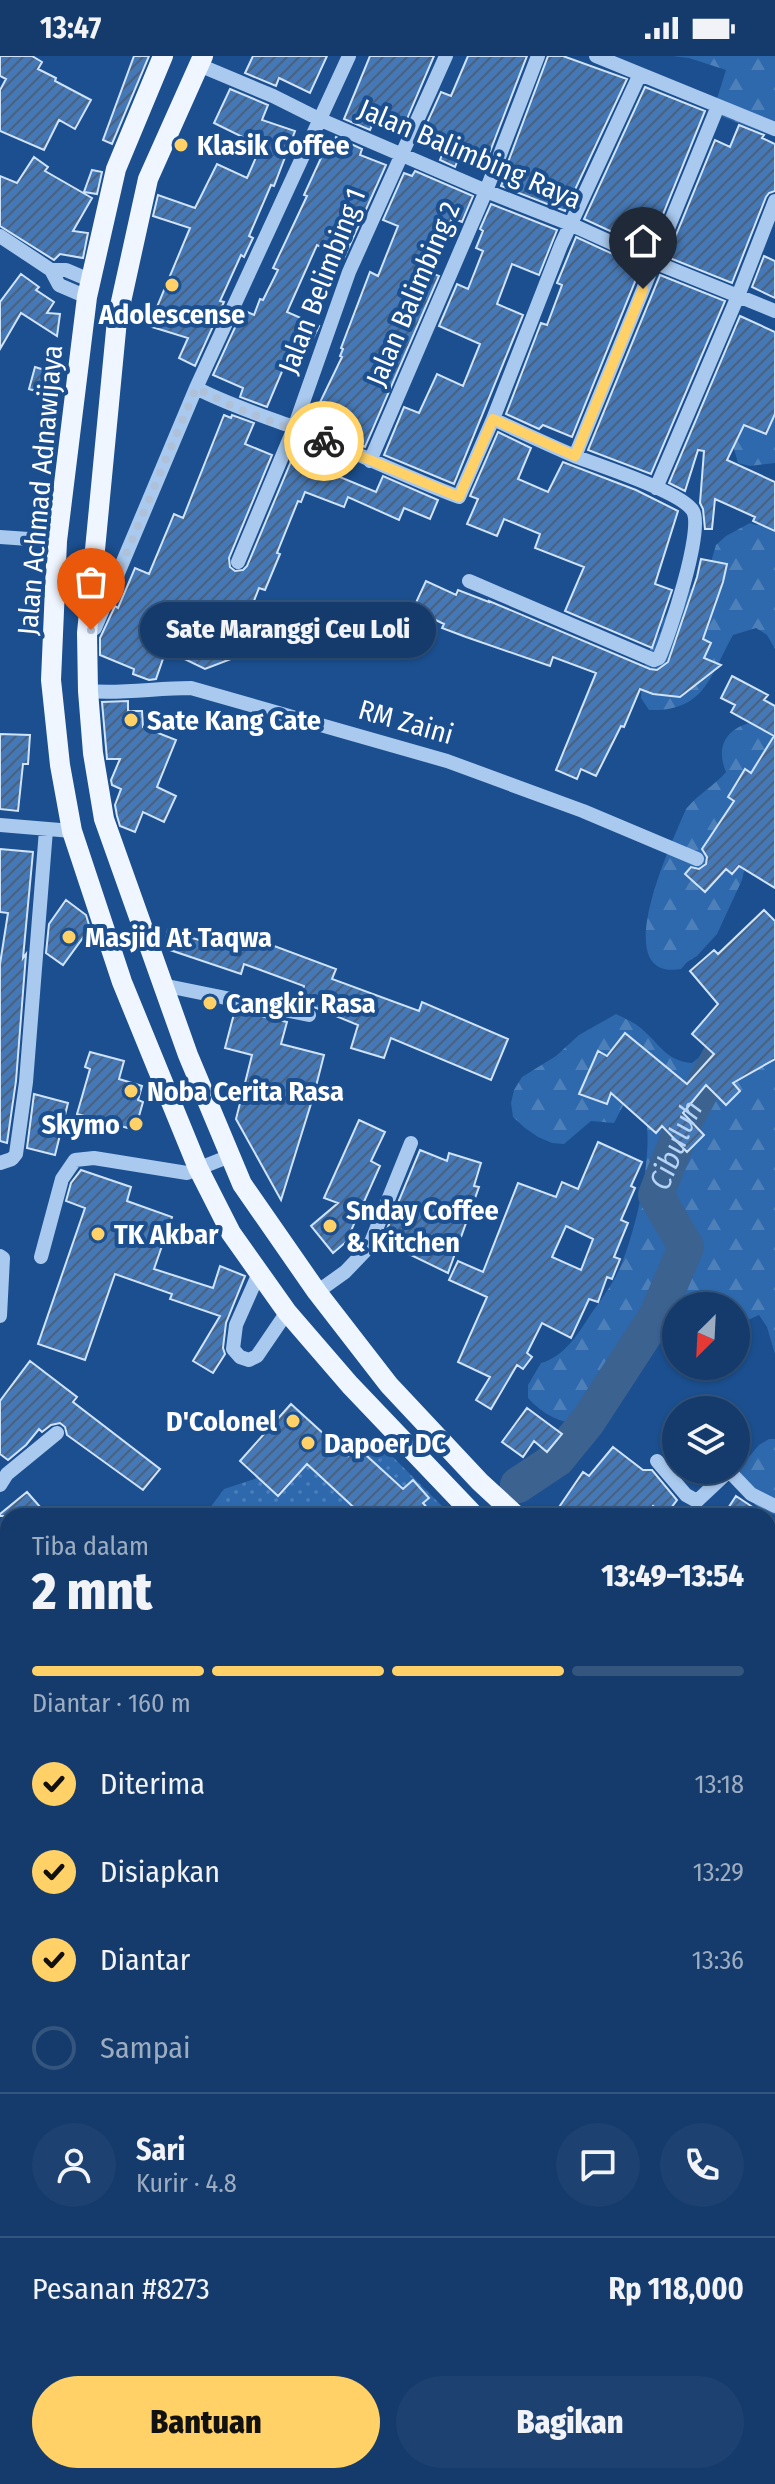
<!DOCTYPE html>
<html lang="id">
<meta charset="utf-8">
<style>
body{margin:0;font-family:"Fira Sans Condensed",sans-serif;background:#1d4271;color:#f1f3f6;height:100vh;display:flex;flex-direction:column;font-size:30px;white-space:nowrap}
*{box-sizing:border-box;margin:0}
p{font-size:26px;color:#9dadc1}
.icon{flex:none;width:44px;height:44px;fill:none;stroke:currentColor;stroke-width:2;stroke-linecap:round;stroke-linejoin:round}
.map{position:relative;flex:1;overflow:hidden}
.details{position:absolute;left:0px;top:1452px;width:776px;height:976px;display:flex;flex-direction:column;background:#143b6b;border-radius:24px 24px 0 0;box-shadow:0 2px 6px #0004,0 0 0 2px #33557e}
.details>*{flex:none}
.needle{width:52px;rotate:204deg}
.fabs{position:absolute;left:662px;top:1236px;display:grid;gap:16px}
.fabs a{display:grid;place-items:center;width:88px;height:88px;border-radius:50%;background:#143b6b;box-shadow:0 2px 6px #0004,0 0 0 2px #33557e;font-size:40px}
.pin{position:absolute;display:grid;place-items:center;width:68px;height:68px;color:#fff;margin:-82px -34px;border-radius:50% 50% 50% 0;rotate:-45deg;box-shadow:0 0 8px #0007}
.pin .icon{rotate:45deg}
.courier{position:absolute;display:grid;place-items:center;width:80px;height:80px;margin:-40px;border:6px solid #ffd166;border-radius:50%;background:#fff;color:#222;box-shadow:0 2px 10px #0007}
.bubble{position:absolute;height:56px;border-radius:28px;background:#143b6b;box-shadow:0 2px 6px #0004,0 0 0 2px #33557e;font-size:26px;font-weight:800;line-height:56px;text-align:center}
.headline em{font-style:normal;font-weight:800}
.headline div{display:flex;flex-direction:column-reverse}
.headline{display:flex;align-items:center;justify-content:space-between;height:136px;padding:0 32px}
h1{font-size:52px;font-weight:800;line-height:60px}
.bar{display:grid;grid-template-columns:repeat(4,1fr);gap:12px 8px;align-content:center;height:96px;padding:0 32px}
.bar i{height:10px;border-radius:6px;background:#33557e}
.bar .selected{background:#ffd166}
.bar p{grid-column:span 4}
.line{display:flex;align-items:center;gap:20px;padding:0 32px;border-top:2px solid #33557e}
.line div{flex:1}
.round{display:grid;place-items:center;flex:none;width:84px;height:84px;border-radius:42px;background:#1d4271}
ol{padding:0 32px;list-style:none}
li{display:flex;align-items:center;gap:24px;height:88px}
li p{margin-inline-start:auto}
li .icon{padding:8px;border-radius:50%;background:#ffd166;color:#111;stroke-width:4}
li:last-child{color:#9dadc1}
li i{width:44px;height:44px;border:4px solid #33557e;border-radius:50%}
.button{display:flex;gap:16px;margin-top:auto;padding:16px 32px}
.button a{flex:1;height:92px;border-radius:48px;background:#ffd166;color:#111;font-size:32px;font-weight:800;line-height:92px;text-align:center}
.button a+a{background:#1d4271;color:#f1f3f6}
.status{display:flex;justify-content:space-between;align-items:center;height:56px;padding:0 40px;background:#143b6b;direction:ltr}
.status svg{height:22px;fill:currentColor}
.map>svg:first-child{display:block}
.grass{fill:url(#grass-dots)}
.forest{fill:url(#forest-firs)}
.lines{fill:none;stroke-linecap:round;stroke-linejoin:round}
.stream{stroke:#9cc4f0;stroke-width:6}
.river{stroke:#3c6290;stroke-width:36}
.building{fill:url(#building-hatch);stroke:#cfe3fa;stroke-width:2;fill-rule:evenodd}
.minor{stroke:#a9c9ee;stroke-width:14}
.major{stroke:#f0f6ff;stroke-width:20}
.highway{stroke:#fff;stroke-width:24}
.done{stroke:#afc1d8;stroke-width:8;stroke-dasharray:0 14.4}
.route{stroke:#ffd166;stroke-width:10}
.poi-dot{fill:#ffd166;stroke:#1b4f8f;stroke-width:3}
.labels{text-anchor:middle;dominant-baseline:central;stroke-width:8;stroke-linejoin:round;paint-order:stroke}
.poi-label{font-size:28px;font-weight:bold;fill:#fff;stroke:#1b4f8f;text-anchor:start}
.street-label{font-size:28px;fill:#fff;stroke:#1b4f8f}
.water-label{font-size:30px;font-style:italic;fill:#b5d3f5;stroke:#1b4f8f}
</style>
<div class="status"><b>13:47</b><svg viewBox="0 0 49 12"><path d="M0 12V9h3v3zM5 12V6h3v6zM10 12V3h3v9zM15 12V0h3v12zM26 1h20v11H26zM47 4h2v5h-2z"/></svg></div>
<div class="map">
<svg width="775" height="2428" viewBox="0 0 775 2428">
<defs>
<pattern id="grass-dots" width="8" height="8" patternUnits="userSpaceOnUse" patternTransform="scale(2)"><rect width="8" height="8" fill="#2e69ad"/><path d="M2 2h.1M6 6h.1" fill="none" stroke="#4d80b9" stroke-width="1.8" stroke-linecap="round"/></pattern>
<pattern id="forest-firs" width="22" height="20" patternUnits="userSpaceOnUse" patternTransform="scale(2)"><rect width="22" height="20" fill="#2e69ad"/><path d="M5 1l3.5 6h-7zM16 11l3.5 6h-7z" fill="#4d80b9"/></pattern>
<pattern id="building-hatch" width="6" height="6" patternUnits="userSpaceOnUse" patternTransform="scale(2)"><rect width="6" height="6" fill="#4478b7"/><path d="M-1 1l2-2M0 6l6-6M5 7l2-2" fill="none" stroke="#486282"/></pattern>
</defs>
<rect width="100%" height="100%" fill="#1b4f8f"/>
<path class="grass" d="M375,1383L452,1460H204L224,1433Z
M8,1720V2345L0,2330V1731Z
M46,2420H380L391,2428H50Z"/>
<path class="forest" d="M673,0H775V81L723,61L714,52L726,14L689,2Z
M775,316V407L750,410L738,407L734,393L733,364Z
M768,466L775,467V593L767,579L756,572L733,579C710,620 705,656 649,654L641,642L643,616L652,587L661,575L662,565L679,541L700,527L708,516L716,489L726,480L750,467L756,469Z
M754,666L775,677L742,824L717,878L697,900L687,906L681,913C605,925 674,782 686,753C698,738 714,730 726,716C715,690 727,671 754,666Z
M616,958C626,963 636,967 644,975C661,990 667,1005 692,1007L702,999L711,1000L775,967V1298L767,1271L759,1259L748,1264L736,1278V1250H676V1283C665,1281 649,1278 641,1289C636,1296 637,1305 635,1313C633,1321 629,1329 626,1336C604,1379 557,1375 528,1342V1329L541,1307C564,1301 577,1279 589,1261C599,1246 611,1231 619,1214C635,1178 653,1103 646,1063L625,1046L614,1067L591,1065L564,1088L552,1087L538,1081L525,1072L513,1061L511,1047L514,1034L522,1021L556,1000L579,979Z
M769,1383H775V1459C745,1445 745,1443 737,1411L742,1409L759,1389Z"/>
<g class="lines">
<path class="stream" d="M768,1814L775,1805"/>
<g class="river">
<path id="s1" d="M518,1429L557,1403L588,1365L657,1259L686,1191L656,1139L685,1064L735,973L775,980"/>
<path d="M0,1826L8,1812"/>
</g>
</g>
<path class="building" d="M0,0H32L42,6L38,13L56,22L55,25L91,44L75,73L59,64L44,94L0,75V34L6,23L0,20Z
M134,0H149L112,88L103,84Z
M253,0H327L310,37L279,22L276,30L245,17Z
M370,0H434L404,70L377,58L370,74L344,63Z
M468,0H527L486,106L461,96L455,111L440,104L446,89L422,78L441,36L451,40Z
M548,0H563L627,23L565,155L501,130L507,115L505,114Z
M645,31L705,55L649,193L584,163Z
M230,33L268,49L262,64L295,75L274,130L271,129L249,180L253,182L244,201L241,199L220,245L224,246L195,310L179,302L188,282L149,270L190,172L153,160L158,139L195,152L217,108L247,122L261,90L214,67Z
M739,69L764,79L762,82L775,88V135L769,137L766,141L732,227L667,201L715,84L730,91Z
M323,80L334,85L336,81L362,93L360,99L386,109L344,202L317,189L287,256L319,270L299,312L286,306L267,351L240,341L243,332L213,319L243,254L254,259L260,243L263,244L278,214L273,212L307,140L304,139L321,102V99L316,97Z
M34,101L48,111L45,115L92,142L73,175L88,177L83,202L60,198L54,204L0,170V120L17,127Z
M92,114L102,116L97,138L84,136Z
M415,115L473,140L462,166L452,162L431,217L439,220L365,391L310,367L342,301L340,300L343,293L341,292L370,216L378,220L398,170L383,164L404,117L412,120Z
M491,148L557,174L539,219L512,208L497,248L523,259L454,428L384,399L404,351L419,357L437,318L463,330L480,288L439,270L457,228L468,233L483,195L476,192L483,175L480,173Z
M576,181L641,211L572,381L543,369L539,373L506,358L541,267L547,269L562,229L557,227Z
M764,200L775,205V242L752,231Z
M21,218L39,231L36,234L54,246L47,257L60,258L57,280L21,257L0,293V246Z
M660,219L725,245L651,418L588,394Z
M740,260L775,276V358L766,378L744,369L727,404L775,426V475L753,465L755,461L715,443L712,473H705L703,453L700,447L704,395L698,394L685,435L669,427Z
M35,311L51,316L45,338L29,333Z
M224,359L231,362L232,359L254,367L245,388L272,399L229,502L230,511L235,515L243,514L247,510L300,384L325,395L318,412L376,436L383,420L438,444L430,463L404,452L399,464L348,441L344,451L305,436L301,446L298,445L277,497L280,498L265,534L259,532L231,603L205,613L166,594L156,623L149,624L133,618L134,613L100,599V582L115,550L118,552L135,512L149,518L174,458L183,462Z
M498,376L531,392L518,423L548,436L563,406L636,434L678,455L655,528L672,534L652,592L565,555L584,511L535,492L540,478L504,463L497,480L467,468L478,443L470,440Z
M701,503L727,508L723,526L703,583L711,587L704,602L721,609L680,641L653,638L640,633L624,671L621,670L596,720L581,713L577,723L556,714L596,617L553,601L550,610L466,581L442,572L444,568L413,553L426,525L456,539L458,534L489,546V545L650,613L657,614L668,606L697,521Z
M732,620L768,639L764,644L775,650V832L739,810L732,818L726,813L705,836L685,818L691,811L699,813L706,808L707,801L702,793L734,745L728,741L745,713L751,717L774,680L731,656L735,649L721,642Z
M128,645V655H142L143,671L176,684L157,731L176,740L164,766L143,756L135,776L120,770L117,760L115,749L121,733L112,729L111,724L120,703H107L102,646Z
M0,678L30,679L28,708H23L18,755L0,753Z
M0,793L33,796L23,902L26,898L16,1025L7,1087L0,1085V908L8,857L0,856Z
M66,844L86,859L90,872L63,909L46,897L49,868Z
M764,854L775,865V1003L733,1027L740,1035L726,1049L706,1029L683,1057L704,1079L687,1096L662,1070L656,1077L611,1037L607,1048L579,1038L598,995L607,1000L625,977L687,1028L714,998L692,978L718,948L690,915L714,894L718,898Z
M206,871L260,889L261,885L336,913L332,923L419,955L422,946L508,983L491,1024L391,982L384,1002L351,992L358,969L299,945L304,930L244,908L241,918L164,892L168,874L202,885Z
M235,954L287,966L281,988L324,999L314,1038L281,1144L236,1063L252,999L225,992Z
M90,996L124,1005L119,1023L142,1030L138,1044L143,1046L135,1074L77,1058L90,1013L85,1011Z
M34,1038L68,1047L55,1099L27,1092Z
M359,1064L385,1076L371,1105L380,1110L346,1186L333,1197L311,1170L338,1147L324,1142Z
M598,1086L642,1106L631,1130L635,1132L621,1164L628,1167L614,1201L620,1203L612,1223L607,1221L598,1246L589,1243L571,1282L542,1267L527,1297L532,1301L523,1313L517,1309L491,1353L476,1344L490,1321L458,1306L487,1241L449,1224L458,1205L483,1216L518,1127L556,1141L562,1126L578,1133ZM566,1170L593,1183L581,1214L552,1201Z
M420,1094L447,1105L449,1097L481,1107L474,1130L479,1131L448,1217L382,1185Z
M81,1114L131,1131L127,1145L172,1161L154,1213L213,1232L220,1210L245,1220L226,1267L223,1292L225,1298L213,1317L193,1305L220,1260L170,1243L172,1238L115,1218L85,1304L38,1288L85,1152L66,1145L71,1127Z
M30,1305L77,1341L73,1346L160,1413L143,1434L67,1379L65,1371L60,1367L51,1369L42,1376L39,1373L26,1389L8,1404L0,1398V1345Z
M291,1348L348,1400L357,1391L403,1433L413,1424L429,1442L423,1447L434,1460H363L307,1408L278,1440L240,1405Z
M527,1352L562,1378L547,1396L534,1385L523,1401L502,1386Z
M613,1391L643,1414H652L677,1444L665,1460L653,1450L644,1460H553L583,1416L589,1420Z
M27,1436L48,1460H0V1458Z
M736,1440L766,1460H723Z"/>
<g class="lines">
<path class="minor" d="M199,9L273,40L321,64L486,135L570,168L654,206L775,255
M640,18L775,73
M0,180L51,214L59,229L87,241
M51,214H66L92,225
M196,332C227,348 260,359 293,371C349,393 403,420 459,441L493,363L561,189L640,18L596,0
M575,400L718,50
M370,405L486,135L538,0
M656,432L738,240L775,145
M0,481L57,485
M238,506L294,372L349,216L446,0
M469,525L654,604L659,602C669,579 704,475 693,455C682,436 600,410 577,401C549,389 521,376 493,363
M88,577L95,572L196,332L349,0
M88,635C122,638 156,632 191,632L447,705L583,755L697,803
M0,769L72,775
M162,929L309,959
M0,1107L12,1103L16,1098L26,1026L46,774
M0,1200L3,1202L0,1260
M41,1201L62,1123L75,1104L94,1102L187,1117L230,1100
M259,1217L236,1269L233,1293L240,1301L249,1304L257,1300L287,1256
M317,1236L345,1216L369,1191L411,1087
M657,1405L686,1439L697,1445L730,1414
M730,1416L751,1438L775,1450
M0,1429L7,1418L57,1377
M768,1926L775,1930
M0,2014L8,2025
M768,2057L775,2035
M768,2099L775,2104
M768,2268L775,2273
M0,2333L8,2329
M0,2356L8,2373
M30,2420L34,2428
M614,2420L627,2428
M724,2420L736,2428
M683,2428L685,2420"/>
<path class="major" d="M163,0L116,113L87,241L57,485L51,624L60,709L72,775L122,926L198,1112L231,1177L287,1256L350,1329L475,1460
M203,0L148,123L117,264L87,577L88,635L93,697L104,763L188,999L242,1128L317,1236L389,1329L480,1426L517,1460
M768,1666L775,1671
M768,1702L775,1707"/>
<path class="highway" d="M0,2130L8,2142
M0,2231L8,2244
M0,2262L8,2278
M78,2420L82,2428
M110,2420L114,2428
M175,2420L179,2428"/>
</g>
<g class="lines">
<path class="done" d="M91,574L95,572L196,332L236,352L324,385"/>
<path class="route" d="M324,385L459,441L493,363L575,400L643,233"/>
</g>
<g class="poi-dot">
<circle cx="181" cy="89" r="8"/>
<circle cx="172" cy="229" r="8"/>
<circle cx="131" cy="664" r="8"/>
<circle cx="69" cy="881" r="8"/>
<circle cx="210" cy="947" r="8"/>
<circle cx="131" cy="1035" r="8"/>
<circle cx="136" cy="1068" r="8"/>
<circle cx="330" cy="1170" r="8"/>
<circle cx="98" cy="1178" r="8"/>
<circle cx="293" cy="1365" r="8"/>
<circle cx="308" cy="1387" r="8"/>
</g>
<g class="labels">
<g class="poi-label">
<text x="197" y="89">Klasik Coffee</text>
<text x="172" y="258" text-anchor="middle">Adolescense</text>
<text x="147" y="664">Sate Kang Cate</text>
<text x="85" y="881">Masjid At Taqwa</text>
<text x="226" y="947">Cangkir Rasa</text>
<text x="147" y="1035">Noba Cerita Rasa</text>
<text x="120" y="1068" text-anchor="end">Skymo</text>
<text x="346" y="1154">Snday Coffee<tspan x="346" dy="32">&amp; Kitchen</tspan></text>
<text x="114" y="1178">TK Akbar</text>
<text x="277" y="1365" text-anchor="end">D'Colonel</text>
<text x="324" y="1387">Dapoer DC</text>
</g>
<g class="street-label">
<text transform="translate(470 98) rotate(23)">Jalan Balimbing Raya</text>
<text transform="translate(322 225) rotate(-69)">Jalan Belimbing 1</text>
<text transform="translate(413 238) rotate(-67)">Jalan Balimbing 2</text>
<text transform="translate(40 434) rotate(-85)">Jalan Achmad Adnawijaya</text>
<text transform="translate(406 666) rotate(16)">RM Zaini</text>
</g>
<g class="water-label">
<text stroke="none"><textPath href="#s1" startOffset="410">Cibuluh</textPath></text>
</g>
</g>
</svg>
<div class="fabs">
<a><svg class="needle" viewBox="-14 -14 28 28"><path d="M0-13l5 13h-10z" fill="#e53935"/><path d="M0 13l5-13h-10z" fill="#9dadc1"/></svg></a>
<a><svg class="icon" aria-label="layers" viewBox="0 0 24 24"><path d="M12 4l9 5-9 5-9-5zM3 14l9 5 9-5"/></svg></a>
</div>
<div class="pin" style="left:91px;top:574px;background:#ea580c"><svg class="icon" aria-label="bag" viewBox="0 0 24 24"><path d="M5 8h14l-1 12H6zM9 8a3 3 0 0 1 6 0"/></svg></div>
<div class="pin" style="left:643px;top:233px;background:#1f2937"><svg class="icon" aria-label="home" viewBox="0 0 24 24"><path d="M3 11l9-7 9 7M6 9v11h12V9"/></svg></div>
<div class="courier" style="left:324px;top:385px"><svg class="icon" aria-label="bike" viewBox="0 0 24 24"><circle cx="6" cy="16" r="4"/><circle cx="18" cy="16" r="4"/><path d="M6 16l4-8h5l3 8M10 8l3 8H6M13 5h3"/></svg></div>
<div class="bubble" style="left:140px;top:546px;width:296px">Sate Maranggi Ceu Loli</div>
<section class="details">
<div class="headline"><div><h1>2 mnt</h1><p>Tiba dalam</p></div><em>13:49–13:54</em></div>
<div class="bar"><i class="selected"></i><i class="selected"></i><i class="selected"></i><i></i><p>Diantar · 160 m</p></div>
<ol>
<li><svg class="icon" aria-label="check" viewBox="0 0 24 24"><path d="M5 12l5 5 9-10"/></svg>Diterima<p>13:18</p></li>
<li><svg class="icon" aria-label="check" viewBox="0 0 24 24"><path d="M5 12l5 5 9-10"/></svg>Disiapkan<p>13:29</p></li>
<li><svg class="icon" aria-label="check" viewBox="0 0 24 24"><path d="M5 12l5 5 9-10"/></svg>Diantar<p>13:36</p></li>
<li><i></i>Sampai</li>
</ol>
<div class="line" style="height:144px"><a class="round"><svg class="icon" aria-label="person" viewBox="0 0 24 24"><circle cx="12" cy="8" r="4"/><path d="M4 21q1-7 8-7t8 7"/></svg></a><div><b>Sari</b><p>Kurir · 4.8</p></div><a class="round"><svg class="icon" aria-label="chat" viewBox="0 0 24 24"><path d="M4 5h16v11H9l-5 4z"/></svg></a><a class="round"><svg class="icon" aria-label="phone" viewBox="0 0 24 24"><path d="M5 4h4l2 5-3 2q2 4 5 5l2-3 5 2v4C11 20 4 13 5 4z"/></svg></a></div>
<div class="line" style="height:104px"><div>Pesanan #8273</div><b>Rp 118,000</b></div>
<div class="button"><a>Bantuan</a><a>Bagikan</a></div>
</section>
</div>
